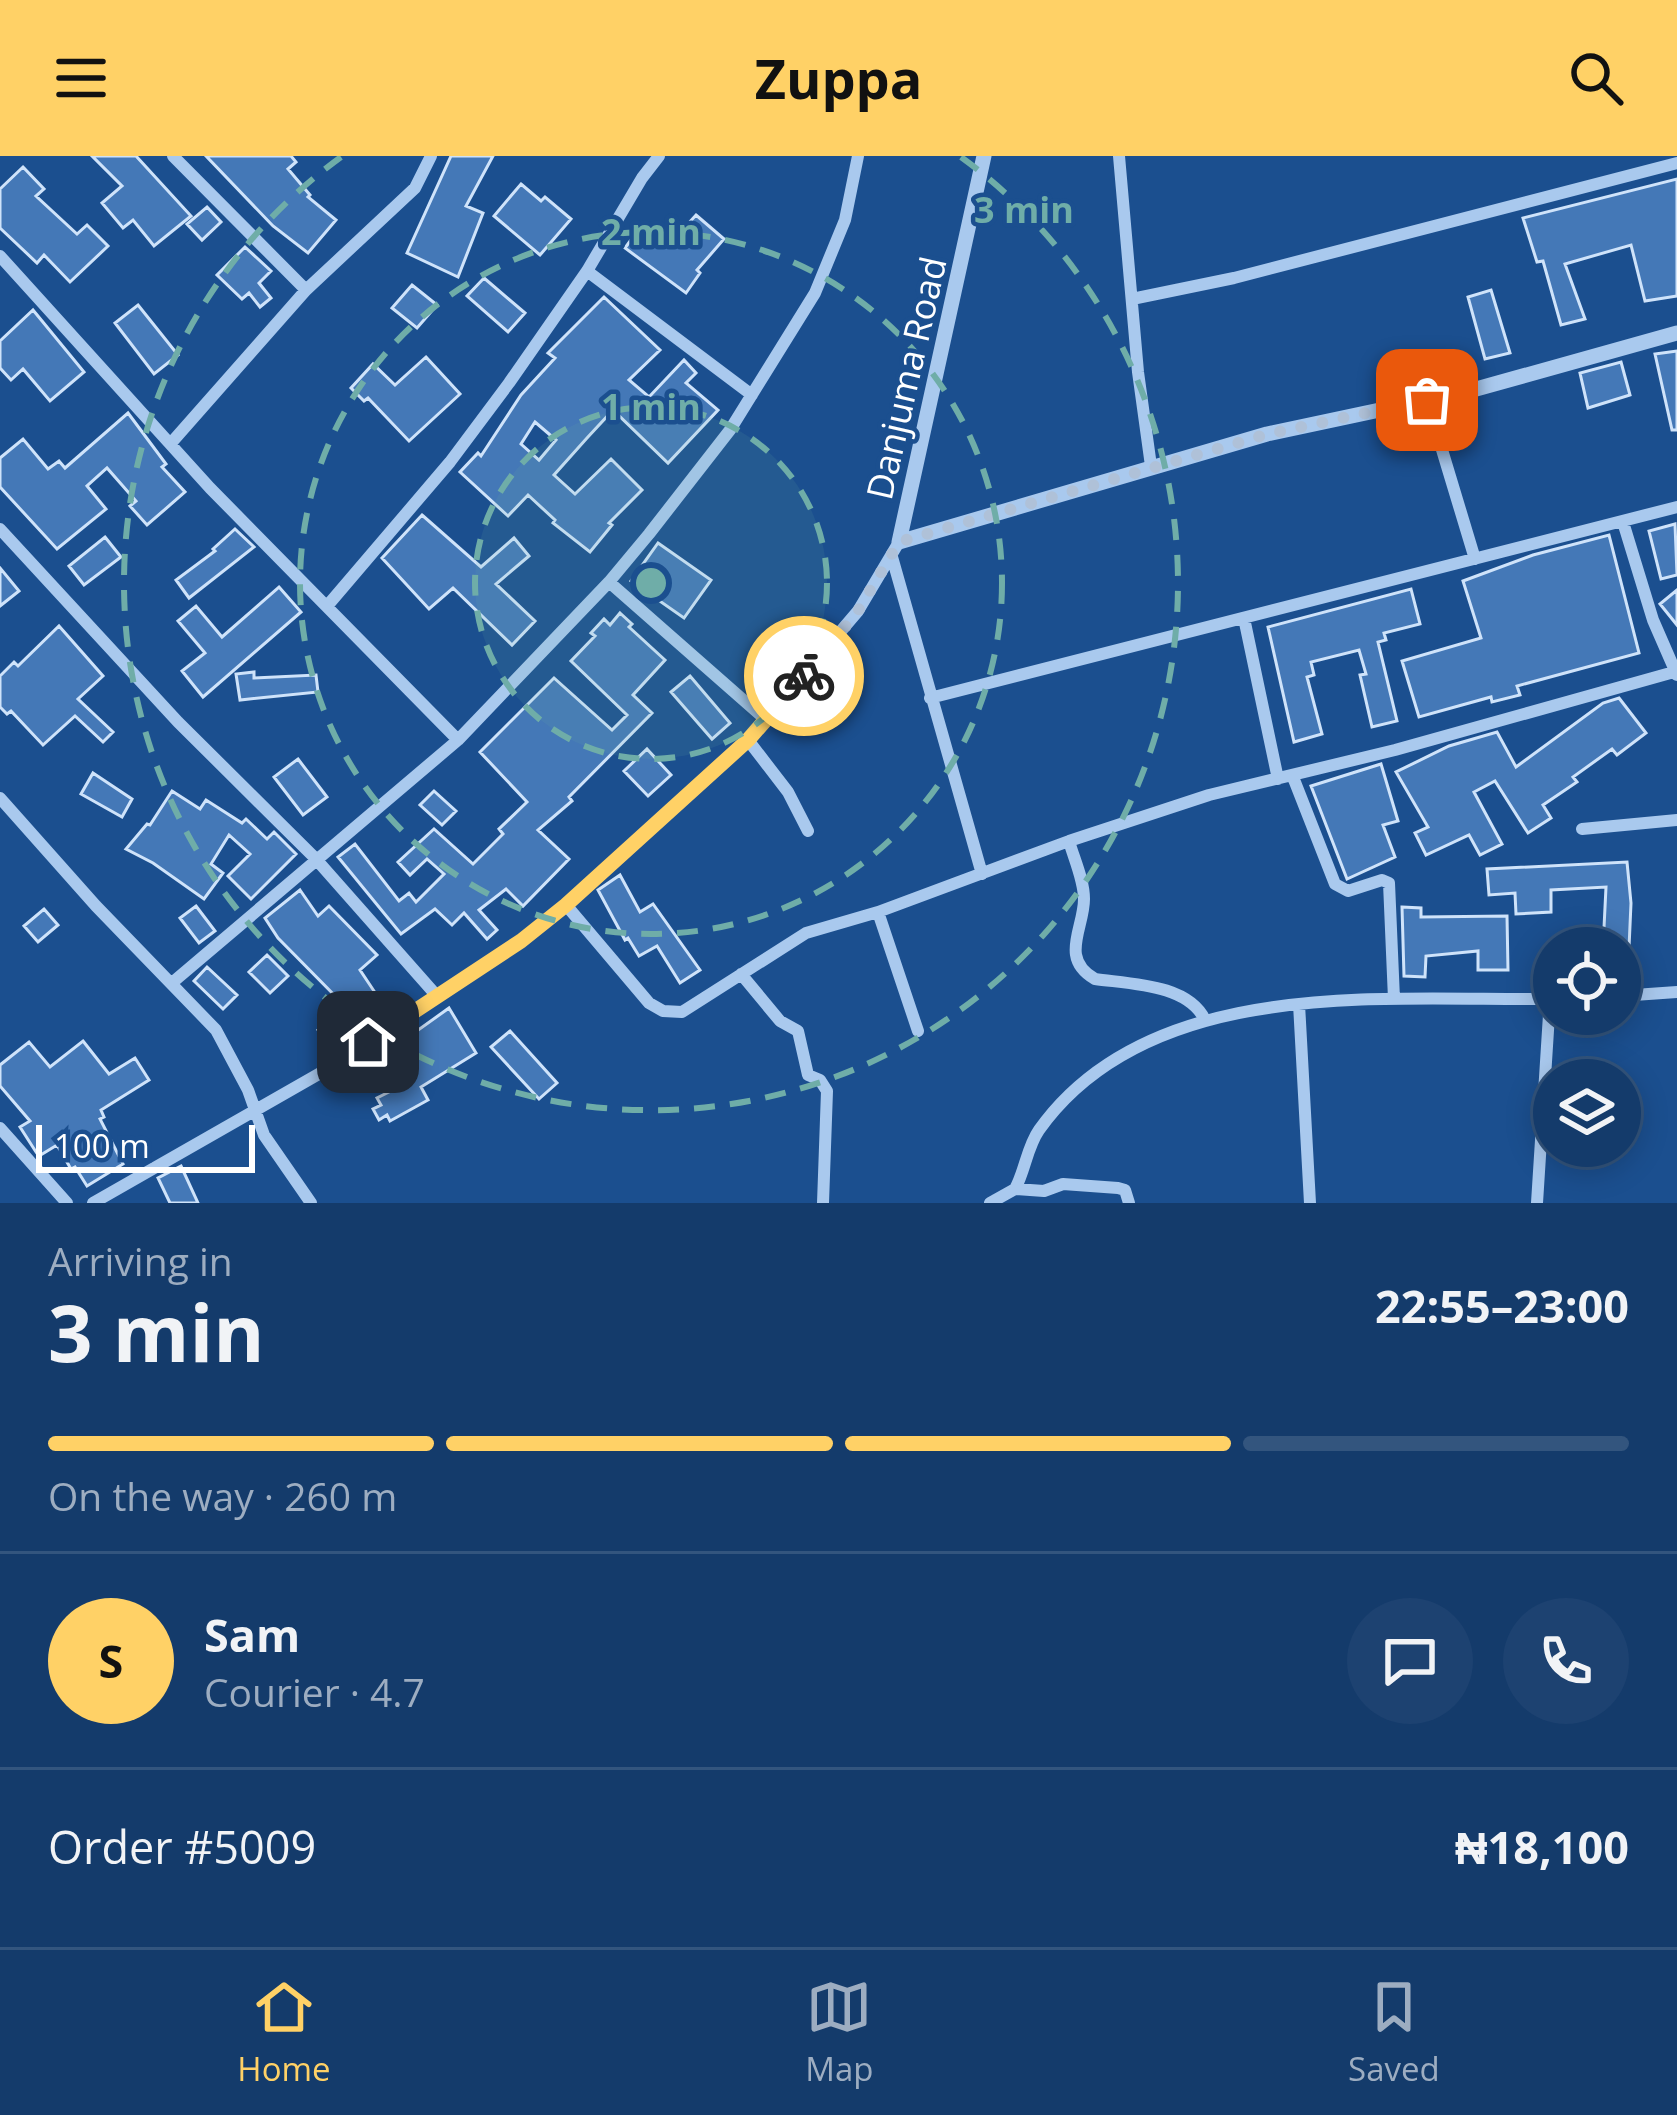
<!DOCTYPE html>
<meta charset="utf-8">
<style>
body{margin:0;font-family:"Open Sans",sans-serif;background:#1d4271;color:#f1f3f6;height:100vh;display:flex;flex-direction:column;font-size:45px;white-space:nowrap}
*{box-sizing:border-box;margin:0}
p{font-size:39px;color:#9dadc1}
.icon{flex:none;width:66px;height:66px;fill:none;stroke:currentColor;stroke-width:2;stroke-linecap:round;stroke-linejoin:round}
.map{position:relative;height:1047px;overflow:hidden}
.drawer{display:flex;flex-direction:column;background:#143b6b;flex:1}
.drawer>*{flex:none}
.fabs{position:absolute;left:1533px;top:771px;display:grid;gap:24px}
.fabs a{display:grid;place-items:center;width:108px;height:108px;border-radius:50%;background:#143b6b;box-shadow:0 6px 30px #0003,0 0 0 3px #33557e;font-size:60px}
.scale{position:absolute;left:36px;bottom:30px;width:219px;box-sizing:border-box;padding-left:12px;border:6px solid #fff;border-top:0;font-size:33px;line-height:42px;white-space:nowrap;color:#fff;-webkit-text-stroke:9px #1b4f8f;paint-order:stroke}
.pin{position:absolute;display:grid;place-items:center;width:102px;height:102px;color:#fff;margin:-51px;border-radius:24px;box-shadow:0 6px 18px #0006}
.courier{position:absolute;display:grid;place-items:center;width:120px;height:120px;margin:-60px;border:9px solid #ffd166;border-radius:50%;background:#fff;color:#222;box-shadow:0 3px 15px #0007}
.headline em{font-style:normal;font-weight:700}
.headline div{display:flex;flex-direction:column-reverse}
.headline{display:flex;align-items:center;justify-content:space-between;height:204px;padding:0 48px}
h1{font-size:78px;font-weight:700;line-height:90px}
.bar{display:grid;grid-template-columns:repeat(4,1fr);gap:18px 12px;align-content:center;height:144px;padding:0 48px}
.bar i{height:15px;border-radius:9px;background:#33557e}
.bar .on{background:#ffd166}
.bar p{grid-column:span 4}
.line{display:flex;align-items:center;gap:30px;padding:0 48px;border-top:3px solid #33557e}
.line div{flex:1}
.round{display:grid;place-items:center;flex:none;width:126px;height:126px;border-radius:63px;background:#1d4271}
header{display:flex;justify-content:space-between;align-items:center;height:156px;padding:0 48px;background:#ffd166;color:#111;font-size:54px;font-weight:700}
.tab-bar{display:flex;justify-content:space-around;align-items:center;height:168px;border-top:3px solid #33557e;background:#143b6b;font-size:33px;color:#9dadc1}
.tab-bar a{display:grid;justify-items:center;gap:6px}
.tab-bar .on{color:#ffd166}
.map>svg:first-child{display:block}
.building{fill:#4478b7;stroke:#cfe3fa;stroke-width:3;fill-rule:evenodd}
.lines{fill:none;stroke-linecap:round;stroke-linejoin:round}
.minor{stroke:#a9c9ee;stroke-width:12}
.tertiary{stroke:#a9c9ee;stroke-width:15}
.done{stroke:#afc1d8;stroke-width:12;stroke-dasharray:0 21.6}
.route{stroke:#ffd166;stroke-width:15}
.ring{fill:none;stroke:#6fada8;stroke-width:6;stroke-dasharray:21 15}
.labels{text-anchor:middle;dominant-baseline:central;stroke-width:9;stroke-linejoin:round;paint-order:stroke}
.street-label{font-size:36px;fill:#fff;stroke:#1b4f8f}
.centre{fill:#6fada8;stroke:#1b4f8f;stroke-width:6}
.ring-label{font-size:36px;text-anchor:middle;font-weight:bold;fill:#6fada8;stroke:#1b4f8f;stroke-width:9;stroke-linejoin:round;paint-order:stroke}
</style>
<header><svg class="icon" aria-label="menu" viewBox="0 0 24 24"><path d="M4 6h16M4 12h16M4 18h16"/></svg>Zuppa<svg class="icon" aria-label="search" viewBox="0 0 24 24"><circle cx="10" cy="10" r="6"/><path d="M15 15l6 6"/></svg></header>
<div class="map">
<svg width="1677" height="1047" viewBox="0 0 1677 1047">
<rect width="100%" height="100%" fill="#1b4f8f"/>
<path class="building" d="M92,0H136L191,60L154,90L133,64L123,72L102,47L122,30Z
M206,0H291L296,6L288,13L310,39L308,41L336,64L308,97L273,70Z
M451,0H493L466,50L483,57L458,121L407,97Z
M23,11L44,33L36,40L77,78L87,69L108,90L70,126L44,99L37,107L0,72V33Z
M1677,23V140L1645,145L1631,89L1565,108L1585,163L1561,169L1543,105L1537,106L1523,62Z
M521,28L541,45L545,41L571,63L540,99L494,60Z
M207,51L221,66L202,84L187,68Z
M696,59L724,83L697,114L700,117L686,137L625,92L641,70L668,90Z
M245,91L271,115L259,127L271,142L260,151L249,137L242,143L217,119Z
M484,122L525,157L508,176L467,140Z
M412,129L437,149L417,172L392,152Z
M1491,134L1510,197L1485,203L1468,141Z
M604,141L660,194L629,224L649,241L684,204L696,217L686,227L718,254L668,307L613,254L587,282L554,319L575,338L611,303L642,334L609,367L612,369L590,396L553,367L555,364L528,339L508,360L460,316L478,297L481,300L521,239L555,202L548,197ZM535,266L556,284L539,304L521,288Z
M138,149L178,199L154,218L115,167Z
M33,154L84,216L50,245L23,213L11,224L0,212V185Z
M1677,195V274H1672L1655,198Z
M426,201L460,238L409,285L368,242L364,245L351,232L373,208L395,229Z
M1621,206L1630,239L1588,252L1580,217Z
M128,257L166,308L162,311L185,336L147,369L130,350L136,345L107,312L87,330L106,353L57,393L0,331V302L23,283L48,313L59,305L65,312Z
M422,359L481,411L514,382L529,400L496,428L535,465L512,489L453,432L429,453L382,402Z
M1675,368L1677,419L1661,423L1649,375Z
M235,373L254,391L189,442L176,424L215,395L213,393Z
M1609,379L1639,497L1517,530L1520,539L1492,546L1491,541L1419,561L1402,505L1481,482L1463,425L1533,399Z
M105,381L121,401L84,429L69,410Z
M658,387L711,424L684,462L631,425Z
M0,412L19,435L0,450Z
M279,431L301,456L203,541L182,515L205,497L178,465L196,450L222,481Z
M1411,433L1420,468L1384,477L1386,484L1378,486L1397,565L1372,571L1360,519L1366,518L1359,494L1311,506L1314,519L1307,521L1322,578L1294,586L1268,471Z
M1677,434V469L1660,448Z
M620,457L632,468L629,471L665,504L633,539L652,557L569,641L572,645L538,674L569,703L523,750L506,733L479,754L497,774L487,783L464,757L452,769L435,753L401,778L338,701L355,688L399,745L409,737L416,746L444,718L427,703L410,719L398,706L434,673L473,708L503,678L499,673L527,646L480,596L554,522L612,574L627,559L571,505L595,480L591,477L604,463L610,469Z
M59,470L103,520L78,543L113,576L103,586L75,560L43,589L11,555L7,558L0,551V520L14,506L18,510Z
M254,516V522L316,519L318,536L240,544L236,518Z
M690,520L730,567L712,583L671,536Z
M1619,542L1646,577L1617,599L1612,593L1573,621L1577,626L1543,649L1551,662L1528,677L1495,625L1474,636L1502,688L1480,699L1469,679L1426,699L1415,677L1428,671L1396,616L1449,590L1497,576L1516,611L1603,547Z
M647,593L671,619L648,640L624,615Z
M298,603L327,641L303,659L274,621Z
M1381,608L1398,665L1383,669L1395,701L1347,723L1311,630Z
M93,617L132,643L122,661L81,638Z
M172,635L200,653L206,644L242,667L246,663L267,683L274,676L296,698L251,743L228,720L250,698L229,679L211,708L223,717L204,743L153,707L126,693L147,668L150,669Z
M434,635L456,655L442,669L420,649Z
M1627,706L1631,747L1629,792H1603L1606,731L1551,734V756L1516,758L1515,737L1489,739L1487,713Z
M620,719L640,756L653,748L700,814L680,827L657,790L639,800L628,782L625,784L598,734Z
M300,734L318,760L329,750L377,799L360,814L378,841L322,879L318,874L344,849L278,782L265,762Z
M196,750L215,775L199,787L180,762Z
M1402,751L1421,752V761L1507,760L1508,814H1478V795L1426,800L1425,821L1404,820Z
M44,753L58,769L38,786L24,770Z
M267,799L288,820L270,837L249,816Z
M207,811L237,839L223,853L194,825Z
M449,852L476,897L421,931L428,944L390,965L387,959L379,964L373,953L381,949L377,942L391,935L368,900L388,886L393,892Z
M510,875L557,927L539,943L491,891Z
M83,885L109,918L135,902L149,924L101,954L104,961L100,963L123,1008L87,1030L75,1011L71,1013L57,989L39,1000L36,996L20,971L30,965L0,930V909L29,886L50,911Z
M181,1010L198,1047H170L158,1022Z"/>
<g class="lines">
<path class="minor" d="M173,0L306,134
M1119,0L1138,216L1151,310
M0,100L210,332L458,584
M587,115L752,239
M1132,143L1234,122L1677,7
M1427,244L1475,403
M172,286L306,134L415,32L431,0
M1623,366L1653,464L1677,519
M0,373L178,566L315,702L436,839
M892,401L982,718
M609,426L765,563
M328,449L450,306L509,227L587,115L642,22L659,0
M1244,462L1278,623
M930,542L1677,351
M748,584L788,636L808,675
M1293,621L1335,728L1348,735L1382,724L1389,727L1394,843
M0,642L96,750L216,874L248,934L264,979L311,1047
M1582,673L1677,664
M1069,685C1074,703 1084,724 1084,743C1084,773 1059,802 1095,823C1130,828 1188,828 1205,864
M566,749L649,847L663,855L682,856L806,777L878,756L1069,685L1209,639L1395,594L1674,516
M878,756L918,875
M741,818L780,865L798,875L808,919L820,924L827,935L823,1047
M173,826L458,584L609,426L649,378L730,274L815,137L845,64L858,0
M1620,840L1677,836
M1299,848L1310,1047
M0,972L67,1047
M1015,1033L1044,1035L1063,1028L1118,1032L1125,1034L1129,1047
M93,1047L338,907L522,785L566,749L748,584L858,455L899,386
M990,1047L1015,1033C1025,1015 1027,991 1039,974C1150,818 1388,845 1554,843
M1537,1047L1550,843"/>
<path class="tertiary" d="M984,0L899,386L1267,278L1469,235L1677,177"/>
</g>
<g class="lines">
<path class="done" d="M804,520L858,455L899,386L1268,278L1427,244"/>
<path class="route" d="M368,886L521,785L566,749L748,584L804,520"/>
</g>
<circle cx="651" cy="427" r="176" fill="#6fada8" fill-opacity=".12"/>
<g class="ring">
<circle cx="651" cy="427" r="176"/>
<circle cx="651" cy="427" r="351"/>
<path d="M961 1A527 527 0 1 1 341 1"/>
</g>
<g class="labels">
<g class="street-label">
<text transform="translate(906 222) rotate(-77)">Danjuma Road</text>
</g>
</g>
<circle cx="651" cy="427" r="18" class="centre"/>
<g class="ring-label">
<text x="1024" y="67">3 min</text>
<text x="651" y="89">2 min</text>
<text x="651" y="264">1 min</text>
</g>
</svg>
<div class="fabs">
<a><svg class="icon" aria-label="locate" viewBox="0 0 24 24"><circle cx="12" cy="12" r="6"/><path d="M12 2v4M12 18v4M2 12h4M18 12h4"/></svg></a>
<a><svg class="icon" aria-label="layers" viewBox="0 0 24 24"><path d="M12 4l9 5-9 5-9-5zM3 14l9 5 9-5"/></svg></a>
</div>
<div class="scale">100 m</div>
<div class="pin" style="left:1427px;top:244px;background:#ea580c"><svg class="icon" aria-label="bag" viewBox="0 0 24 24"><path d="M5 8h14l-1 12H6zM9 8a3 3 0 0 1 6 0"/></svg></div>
<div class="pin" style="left:368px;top:886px;background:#1f2937"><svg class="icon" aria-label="home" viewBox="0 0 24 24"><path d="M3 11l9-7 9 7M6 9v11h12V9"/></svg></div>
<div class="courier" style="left:804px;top:520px"><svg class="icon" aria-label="bike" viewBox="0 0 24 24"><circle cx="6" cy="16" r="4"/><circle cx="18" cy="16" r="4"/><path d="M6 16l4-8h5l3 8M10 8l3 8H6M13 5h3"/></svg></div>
</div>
<section class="drawer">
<div class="headline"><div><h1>3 min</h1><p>Arriving in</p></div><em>22:55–23:00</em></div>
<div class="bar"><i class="on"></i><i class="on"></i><i class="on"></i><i></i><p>On the way · 260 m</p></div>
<div class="line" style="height:216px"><b class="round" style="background:#ffd166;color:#111">S</b><div><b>Sam</b><p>Courier · 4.7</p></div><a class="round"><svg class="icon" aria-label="chat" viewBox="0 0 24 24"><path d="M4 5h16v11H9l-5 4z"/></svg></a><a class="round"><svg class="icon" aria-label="phone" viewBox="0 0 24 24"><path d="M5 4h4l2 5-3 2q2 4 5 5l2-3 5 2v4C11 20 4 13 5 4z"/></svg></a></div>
<div class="line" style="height:156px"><div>Order #5009</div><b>₦18,100</b></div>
</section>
<nav class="tab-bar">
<a class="on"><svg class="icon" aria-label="home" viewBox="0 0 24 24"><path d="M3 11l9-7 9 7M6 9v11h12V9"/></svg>Home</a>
<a><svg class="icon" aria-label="map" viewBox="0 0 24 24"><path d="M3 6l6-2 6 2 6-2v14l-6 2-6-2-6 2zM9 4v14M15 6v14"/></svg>Map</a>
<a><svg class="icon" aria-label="saved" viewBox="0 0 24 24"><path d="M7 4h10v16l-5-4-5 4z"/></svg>Saved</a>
</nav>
